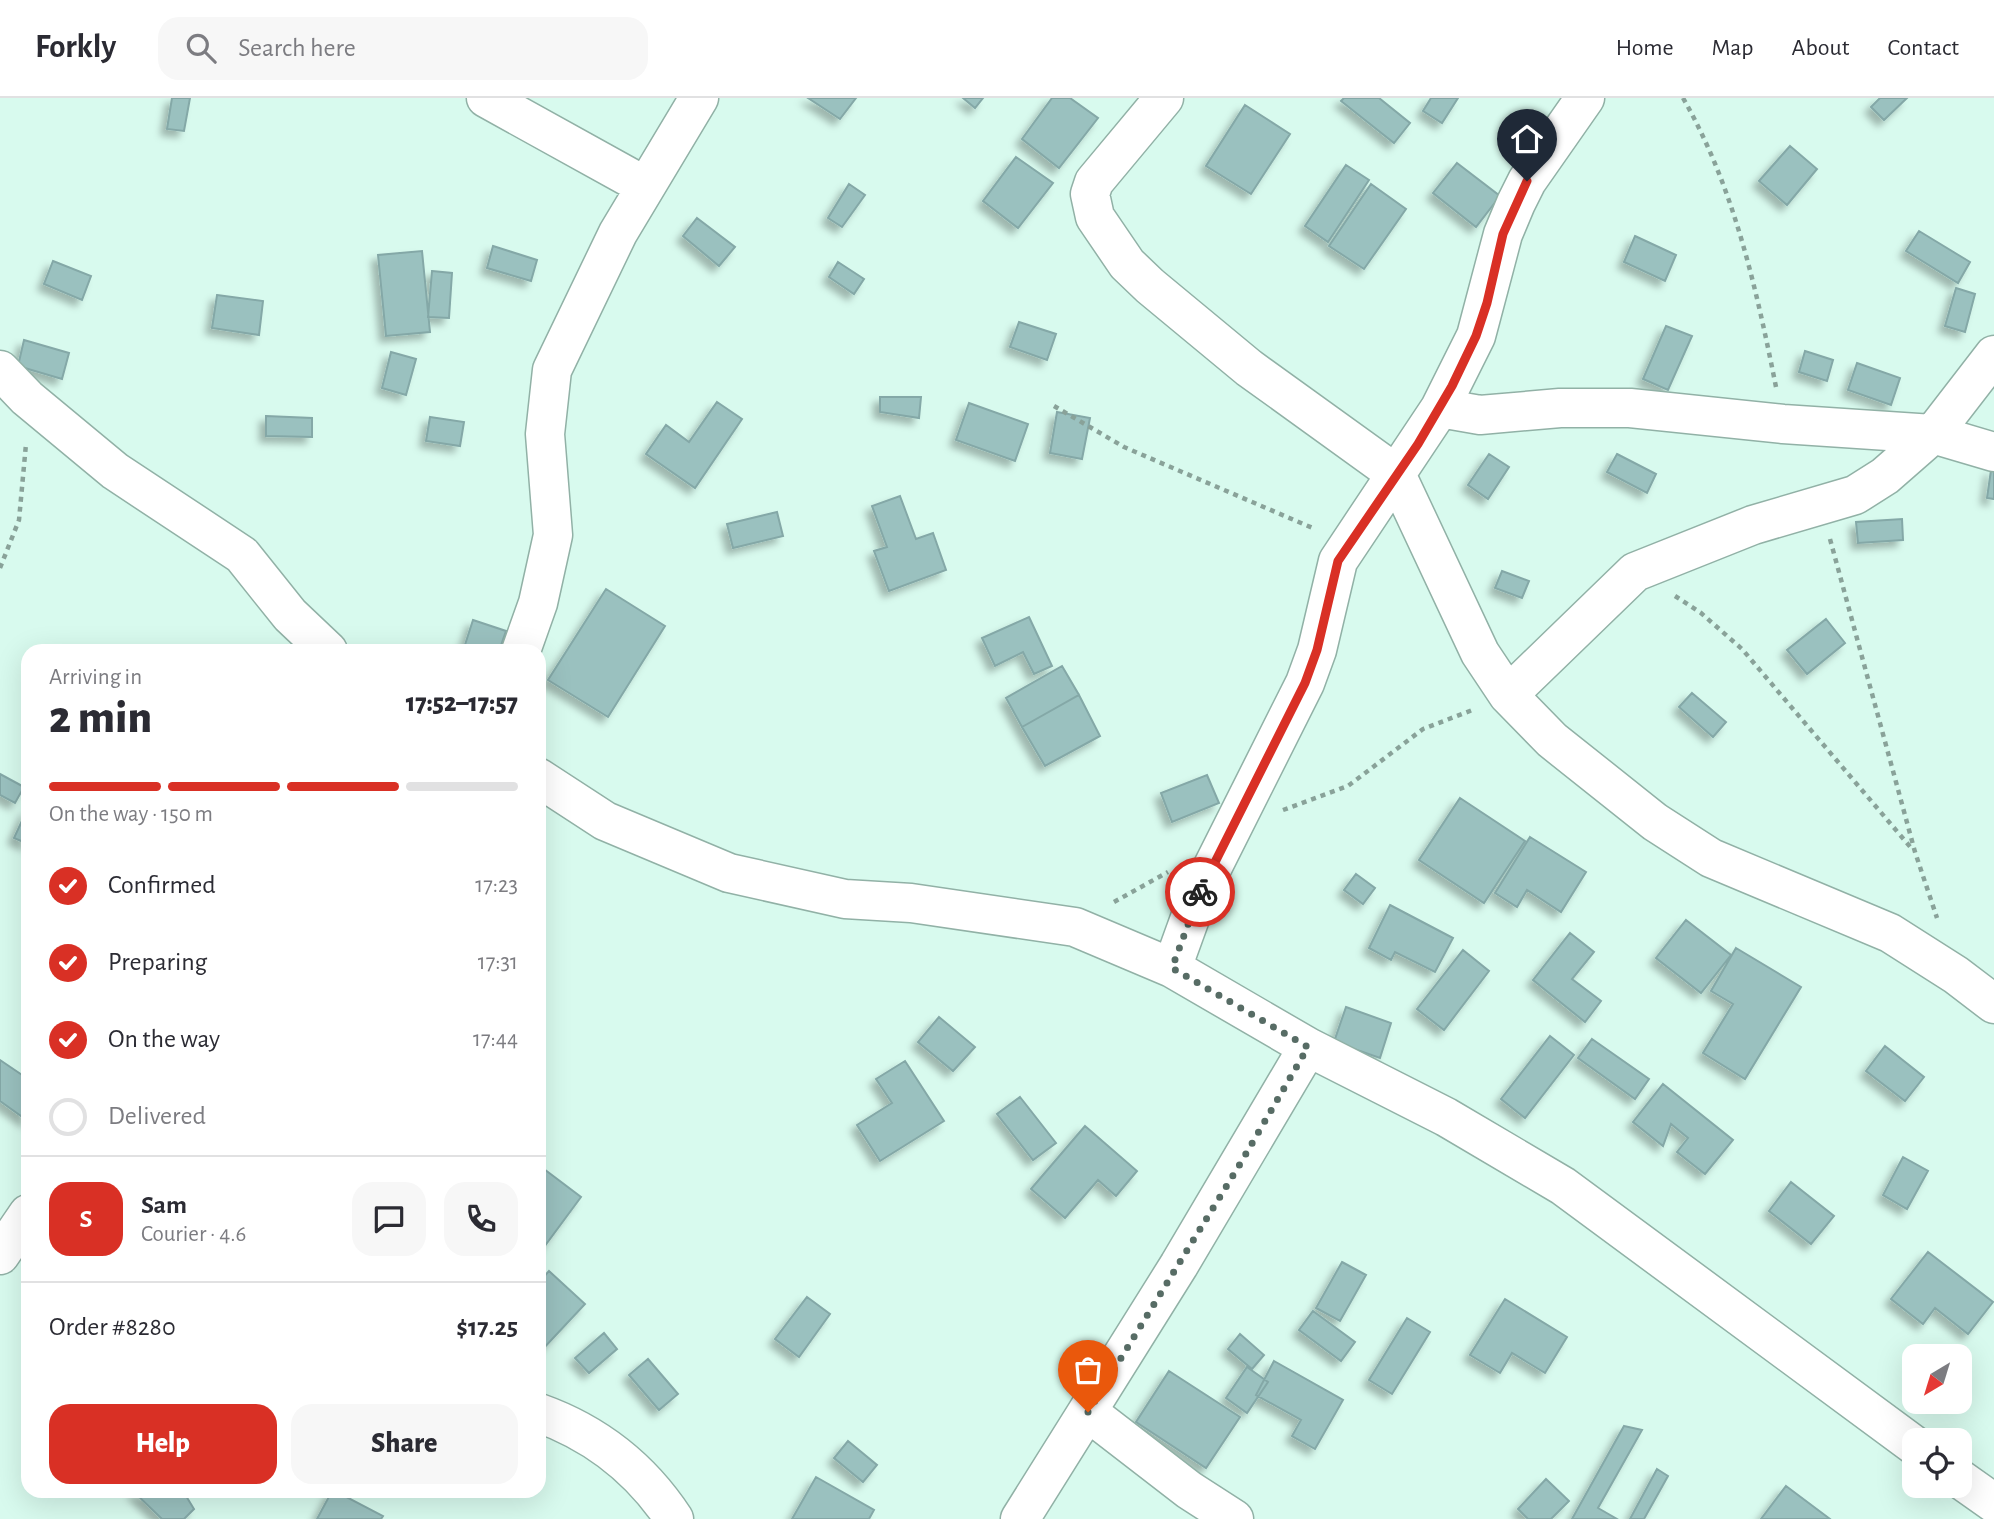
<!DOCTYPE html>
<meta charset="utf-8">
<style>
body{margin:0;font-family:"Alegreya Sans",sans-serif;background:#f7f7f7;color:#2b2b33;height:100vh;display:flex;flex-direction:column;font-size:26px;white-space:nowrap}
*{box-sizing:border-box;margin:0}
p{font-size:23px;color:#7c7c81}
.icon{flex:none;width:38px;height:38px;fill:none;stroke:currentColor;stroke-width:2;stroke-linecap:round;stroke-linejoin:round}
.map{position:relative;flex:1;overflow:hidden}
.sheet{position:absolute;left:21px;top:546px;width:525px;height:854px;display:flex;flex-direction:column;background:#fff;border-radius:21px;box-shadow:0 7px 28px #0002}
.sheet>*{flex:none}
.needle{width:46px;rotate:218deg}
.controls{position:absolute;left:1902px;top:1246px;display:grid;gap:14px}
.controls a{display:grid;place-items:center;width:70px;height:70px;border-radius:14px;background:#fff;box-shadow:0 7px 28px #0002;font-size:35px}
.pin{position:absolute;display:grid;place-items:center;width:60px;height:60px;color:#fff;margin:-72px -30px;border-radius:50% 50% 50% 0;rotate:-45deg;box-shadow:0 0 7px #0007}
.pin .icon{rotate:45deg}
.courier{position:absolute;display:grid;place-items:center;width:70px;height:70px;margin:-35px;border:5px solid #d93025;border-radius:50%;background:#fff;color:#222;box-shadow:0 2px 9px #0007}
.overview em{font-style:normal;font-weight:800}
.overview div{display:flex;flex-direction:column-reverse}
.overview{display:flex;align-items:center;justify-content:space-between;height:119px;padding:0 28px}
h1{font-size:46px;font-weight:800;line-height:52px}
.bar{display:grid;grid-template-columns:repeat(4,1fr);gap:10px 7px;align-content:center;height:84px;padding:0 28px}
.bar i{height:9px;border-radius:5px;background:#e1e1e2}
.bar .active{background:#d93025}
.bar p{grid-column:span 4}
.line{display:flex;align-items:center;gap:18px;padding:0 28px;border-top:2px solid #e1e1e2}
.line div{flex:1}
.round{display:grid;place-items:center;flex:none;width:74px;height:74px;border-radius:21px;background:#f7f7f7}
ol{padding:0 28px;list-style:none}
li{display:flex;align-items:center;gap:21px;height:77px}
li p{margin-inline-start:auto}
li .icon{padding:7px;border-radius:50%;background:#d93025;color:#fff;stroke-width:4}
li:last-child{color:#7c7c81}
li i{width:38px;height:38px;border:4px solid #e1e1e2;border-radius:50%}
.cta{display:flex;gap:14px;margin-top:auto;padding:14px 28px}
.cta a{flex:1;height:80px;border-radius:21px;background:#d93025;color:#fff;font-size:28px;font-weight:800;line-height:80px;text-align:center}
.cta a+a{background:#f7f7f7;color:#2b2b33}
header{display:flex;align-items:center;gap:42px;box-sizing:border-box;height:98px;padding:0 35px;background:#fff;border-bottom:2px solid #e1e1e2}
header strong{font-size:33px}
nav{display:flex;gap:38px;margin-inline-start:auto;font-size:24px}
.search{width:490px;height:63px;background:#f7f7f7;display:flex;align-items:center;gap:18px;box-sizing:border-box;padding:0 24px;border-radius:21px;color:#7c7c81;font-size:26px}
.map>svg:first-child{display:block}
.building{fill:#9ac1bf;stroke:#84a8a7;stroke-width:2;filter:url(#shadow)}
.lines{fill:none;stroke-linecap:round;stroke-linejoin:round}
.minor-casing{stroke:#91b1a6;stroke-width:41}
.path{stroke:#89a299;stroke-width:4.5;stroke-dasharray:5 5;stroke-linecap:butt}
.minor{stroke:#fff;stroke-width:38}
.done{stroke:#576c65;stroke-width:7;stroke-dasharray:0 12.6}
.route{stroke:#d93025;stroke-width:9}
</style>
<header>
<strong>Forkly</strong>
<div class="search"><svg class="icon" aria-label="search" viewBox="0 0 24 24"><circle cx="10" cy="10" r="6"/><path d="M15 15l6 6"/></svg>Search here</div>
<nav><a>Home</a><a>Map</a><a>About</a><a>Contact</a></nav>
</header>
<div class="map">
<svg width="1994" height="1421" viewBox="0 0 1994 1421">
<defs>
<filter id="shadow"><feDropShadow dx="-6" dy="6" stdDeviation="3.5" flood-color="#0004"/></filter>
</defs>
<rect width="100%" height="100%" fill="#d8faee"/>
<path class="building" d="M172,0H190L184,33L167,31Z
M808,0H856L840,21Z
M963,0H983L975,10Z
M1052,0H1070L1098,20L1059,70L1022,41Z
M1344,0H1379L1410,25L1394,45L1341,3Z
M1431,0H1458L1442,25L1423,13Z
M1880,0H1907L1884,22L1871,9Z
M1245,7L1290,36L1251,96L1206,68Z
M1790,48L1817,71L1787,107L1759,83Z
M1016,59L1053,85L1018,130L983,103Z
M1457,65L1500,98L1476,129L1433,95Z
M1346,67L1369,82L1328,144L1305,128Z
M849,86L865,97L842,129L828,120Z
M1371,86L1406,111L1364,171L1329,148Z
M697,120L735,149L719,168L683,138Z
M1919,133L1970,164L1958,185L1906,153Z
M1635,138L1676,157L1665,183L1624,164Z
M493,148L537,162L531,183L487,170Z
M422,153L430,234L386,238L378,157Z
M53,163L91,178L82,202L44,186Z
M838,164L864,181L854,196L829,179Z
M432,173L452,175L449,220L428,219Z
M1956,190L1975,196L1965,234L1945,228Z
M217,197L263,203L259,237L212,230Z
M1019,224L1056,236L1047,262L1010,249Z
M1666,228L1692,238L1668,292L1643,281Z
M24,242L69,255L62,281L18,268Z
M1805,253L1833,262L1827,283L1799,274Z
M391,254L416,261L406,297L382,290Z
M1857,265L1900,280L1891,307L1848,292Z
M880,299H921L919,320L880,314Z
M717,304L742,321L695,390L646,356L666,327L689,344Z
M969,305L1028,326L1015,363L956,342Z
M1057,314L1090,320L1082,361L1050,355Z
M266,318L312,320V339L266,338Z
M430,319L464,324L460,348L426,343Z
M1489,356L1509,369L1488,401L1468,387Z
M1617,356L1656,376L1647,395L1607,374Z
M1991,372H1994V401L1987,400Z
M900,398L916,441L933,435L946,472L889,493L874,453L887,449L872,408Z
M777,414L783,438L733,450L727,426Z
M1902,421L1903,442L1858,445L1856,424Z
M1502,473L1529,483L1522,500L1495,490Z
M606,491L665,528L608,619L548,582Z
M1029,519L1052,568L1034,576L1023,554L995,568L982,540Z
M1826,521L1845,545L1807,576L1787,552Z
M473,522L506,533L499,553H463Z
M1062,568L1079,597L1022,629L1006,600Z
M1692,595L1726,624L1713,639L1679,609Z
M1079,597L1100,638L1045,668L1022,629Z
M0,676L24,689L15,705L0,697Z
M1207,677L1219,705L1172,724L1161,695Z
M1460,700L1525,743L1484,805L1419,762Z
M27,712H28V746L14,740Z
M1530,739L1586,774L1561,814L1527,792L1517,809L1495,795Z
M1356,776L1375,790L1363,806L1344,792Z
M1390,807L1453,840L1435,874L1395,854L1391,862L1369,850Z
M1686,822L1731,857L1701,895L1656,860Z
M1570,835L1594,854L1572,881L1601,903L1585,924L1533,882Z
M1736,850L1801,889L1745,981L1703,955L1733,906L1711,893Z
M1463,852L1489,873L1444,932L1417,911Z
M1346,909L1391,925L1380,960L1334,944Z
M939,919L975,949L953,973L918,944Z
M1550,938L1574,957L1525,1020L1501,1001Z
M1592,941L1649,981L1635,1001L1578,960Z
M1885,948L1924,979L1905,1003L1866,973Z
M0,962L28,981V1023L0,1003Z
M905,963L944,1023L880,1063L857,1027L892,1005L876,981Z
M1663,986L1733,1042L1705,1076L1677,1054L1688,1040L1671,1026L1663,1048L1633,1024Z
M1020,999L1056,1045L1033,1062L997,1016Z
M1085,1028L1137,1073L1116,1098L1098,1082L1065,1120L1031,1091Z
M1903,1059L1928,1073L1907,1111L1883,1097Z
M540,1068L581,1099L544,1149L539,1145Z
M1791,1084L1834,1118L1811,1146L1769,1113Z
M1928,1154L1993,1204L1968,1236L1935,1210L1923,1226L1891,1201Z
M1342,1164L1366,1177L1340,1223L1316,1210Z
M549,1173L585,1206L541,1253L539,1184Z
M807,1199L830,1216L799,1259L775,1241Z
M1505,1201L1567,1239L1545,1275L1512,1255L1500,1275L1470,1257Z
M1313,1213L1355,1244L1341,1263L1299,1232Z
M1407,1220L1430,1234L1392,1296L1369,1282Z
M604,1235L617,1251L589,1275L575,1260Z
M1240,1236L1264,1257L1252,1271L1228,1251Z
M648,1261L678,1296L659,1312L629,1277Z
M1274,1263L1343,1302L1315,1351L1292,1338L1301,1322L1256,1297Z
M1247,1269L1268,1284L1247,1315L1226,1300Z
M1169,1273L1240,1319L1206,1370L1136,1324Z
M1624,1328L1642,1332L1598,1410L1617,1421H1572Z
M848,1343L877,1367L863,1384L834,1360Z
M1657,1371L1668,1378L1644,1421H1630Z
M816,1379L874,1412L869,1421H792Z
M1546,1381L1569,1403L1551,1421H1528L1518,1411Z
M1786,1388L1830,1421H1761Z
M183,1393L194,1411L184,1421H162L134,1394Z
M332,1393H335L383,1418L381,1421H317Z"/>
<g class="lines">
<g class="minor-casing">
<path id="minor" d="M486,0L645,88
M1164,0L1094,84L1090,96L1095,119L1127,166L1150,188L1249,270L1396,376L1480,555L1508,597L1552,642L1655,724L1711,760L1890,835L1956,877L1994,906
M0,272L27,300L115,373L242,457L290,517L328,553
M1440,310L1480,317L1560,310H1630L1783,326L1933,336L1994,354
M521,553L538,505L553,437L545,336L552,272L618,135L699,0
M1508,597L1635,474L1753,427L1855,397L1885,378L1933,336L1994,257
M539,680L605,723L729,775L845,801L911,805L1075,829L1172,870L1308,949L1446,1019L1563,1088L1914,1347
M1172,870L1198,798L1305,585L1317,552L1338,463L1440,310L1476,238L1503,136L1516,105L1527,83L1585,0
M0,1157L28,1116
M1088,1314L1189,1392L1234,1421
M539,1315C595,1335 641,1371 674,1421
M1960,1381L1994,1405
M1020,1421L1179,1167L1308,949"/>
</g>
<path class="path" d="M1683,0C1734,89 1756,189 1776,289
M1054,308L1124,349L1315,431
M1830,441L1915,754L1937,820
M0,470L19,422L26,346
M1675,498L1701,515L1742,551L1912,751
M1283,712L1348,688L1423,631L1475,611
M1114,804L1168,774"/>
<use href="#minor" class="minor"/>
</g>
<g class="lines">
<path class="done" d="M1088,1314L1240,1066L1308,949L1172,870L1200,794"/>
<path class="route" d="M1200,794L1305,585L1317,552L1338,463L1418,346L1452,288L1476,238L1487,205L1503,136L1527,83"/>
</g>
</svg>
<div class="controls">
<a><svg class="needle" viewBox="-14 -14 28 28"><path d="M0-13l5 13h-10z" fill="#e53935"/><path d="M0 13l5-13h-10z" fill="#7c7c81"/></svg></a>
<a><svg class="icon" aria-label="locate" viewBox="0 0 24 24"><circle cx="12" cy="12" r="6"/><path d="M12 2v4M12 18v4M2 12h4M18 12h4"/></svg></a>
</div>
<div class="pin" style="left:1088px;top:1314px;background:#ea580c"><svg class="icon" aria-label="bag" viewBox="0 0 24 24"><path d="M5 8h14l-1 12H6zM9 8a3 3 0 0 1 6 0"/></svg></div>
<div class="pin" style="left:1527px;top:83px;background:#1f2937"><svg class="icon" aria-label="home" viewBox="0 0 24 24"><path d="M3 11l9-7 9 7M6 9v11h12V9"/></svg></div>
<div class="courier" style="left:1200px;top:794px"><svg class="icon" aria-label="bike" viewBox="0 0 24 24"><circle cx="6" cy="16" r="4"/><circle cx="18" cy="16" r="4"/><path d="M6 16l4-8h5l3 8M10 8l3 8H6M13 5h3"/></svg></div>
<section class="sheet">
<div class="overview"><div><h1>2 min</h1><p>Arriving in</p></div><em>17:52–17:57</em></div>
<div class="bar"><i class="active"></i><i class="active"></i><i class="active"></i><i></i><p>On the way · 150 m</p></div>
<ol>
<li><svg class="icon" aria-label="check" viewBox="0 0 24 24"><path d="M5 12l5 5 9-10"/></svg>Confirmed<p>17:23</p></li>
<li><svg class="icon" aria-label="check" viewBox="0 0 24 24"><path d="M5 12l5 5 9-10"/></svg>Preparing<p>17:31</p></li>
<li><svg class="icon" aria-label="check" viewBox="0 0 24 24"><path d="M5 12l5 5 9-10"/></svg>On the way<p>17:44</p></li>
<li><i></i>Delivered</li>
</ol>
<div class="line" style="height:126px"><b class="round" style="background:#d93025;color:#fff">S</b><div><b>Sam</b><p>Courier · 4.6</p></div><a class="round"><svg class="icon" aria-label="chat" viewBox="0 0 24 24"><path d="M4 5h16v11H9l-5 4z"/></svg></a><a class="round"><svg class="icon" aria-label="phone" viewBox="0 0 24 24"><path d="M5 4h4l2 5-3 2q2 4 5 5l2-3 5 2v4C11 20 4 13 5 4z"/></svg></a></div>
<div class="line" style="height:91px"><div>Order #8280</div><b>$17.25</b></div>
<div class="cta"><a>Help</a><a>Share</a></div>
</section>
</div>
